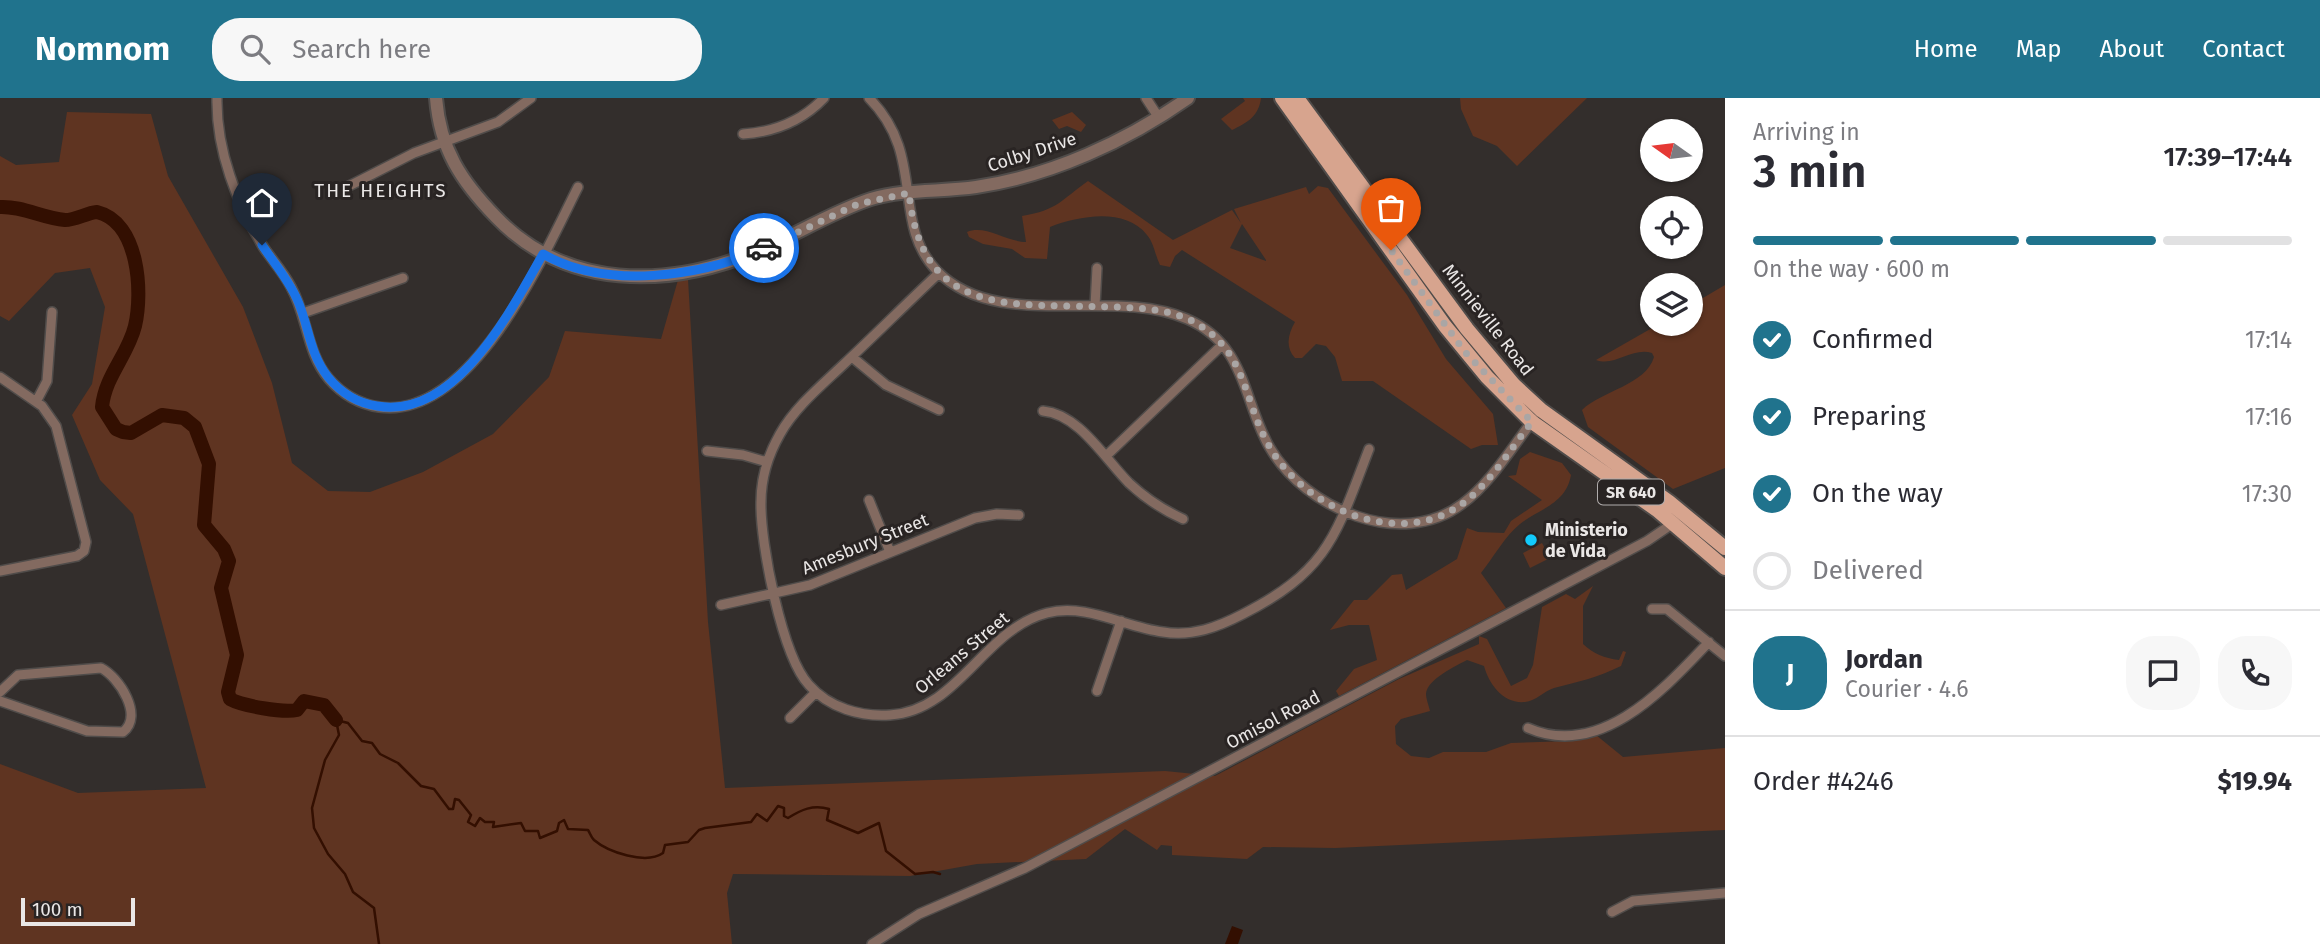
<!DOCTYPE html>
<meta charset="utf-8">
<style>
body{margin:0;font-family:"Fira Sans",sans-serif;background:#f7f7f7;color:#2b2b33;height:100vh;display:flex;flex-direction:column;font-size:26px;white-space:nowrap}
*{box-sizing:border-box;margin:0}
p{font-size:23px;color:#7c7c81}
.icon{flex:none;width:38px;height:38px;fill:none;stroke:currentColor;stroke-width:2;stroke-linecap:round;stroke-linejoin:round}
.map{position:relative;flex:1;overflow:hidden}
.panel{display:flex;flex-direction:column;background:#fff;width:595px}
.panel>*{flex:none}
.needle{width:46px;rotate:284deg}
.controls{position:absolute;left:1640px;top:21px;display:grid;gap:14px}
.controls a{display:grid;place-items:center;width:63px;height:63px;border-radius:50%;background:#fff;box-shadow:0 2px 5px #0004;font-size:35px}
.scale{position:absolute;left:21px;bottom:18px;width:114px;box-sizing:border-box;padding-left:7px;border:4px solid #eae7e6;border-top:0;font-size:19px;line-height:24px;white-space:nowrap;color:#eae7e6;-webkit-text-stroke:5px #292423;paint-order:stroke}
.pin{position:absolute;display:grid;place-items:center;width:60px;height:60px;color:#fff;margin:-72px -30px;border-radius:50% 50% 50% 0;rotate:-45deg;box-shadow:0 0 7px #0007}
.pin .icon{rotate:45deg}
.courier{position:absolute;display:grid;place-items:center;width:70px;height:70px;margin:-35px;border:5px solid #1a73e8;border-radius:50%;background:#fff;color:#222;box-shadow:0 2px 9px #0007}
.overview em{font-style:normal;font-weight:600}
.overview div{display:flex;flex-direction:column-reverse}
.overview{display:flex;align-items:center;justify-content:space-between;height:119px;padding:0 28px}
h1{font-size:46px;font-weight:600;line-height:52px}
.bar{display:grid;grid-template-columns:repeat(4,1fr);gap:10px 7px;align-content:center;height:84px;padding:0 28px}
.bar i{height:9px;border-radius:5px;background:#e1e1e2}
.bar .active{background:#20738d}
.bar p{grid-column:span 4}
.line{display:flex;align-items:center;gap:18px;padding:0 28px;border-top:2px solid #e1e1e2}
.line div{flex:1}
.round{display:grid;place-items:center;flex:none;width:74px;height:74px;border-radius:28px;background:#f7f7f7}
ol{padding:0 28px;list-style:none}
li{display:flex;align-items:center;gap:21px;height:77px}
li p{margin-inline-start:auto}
li .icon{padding:7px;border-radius:50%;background:#20738d;color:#fff;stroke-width:4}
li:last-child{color:#7c7c81}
li i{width:38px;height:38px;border:4px solid #e1e1e2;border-radius:50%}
header{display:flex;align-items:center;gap:42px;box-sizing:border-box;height:98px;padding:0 35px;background:#20738d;color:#fff}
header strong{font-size:33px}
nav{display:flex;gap:38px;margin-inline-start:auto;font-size:24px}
.search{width:490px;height:63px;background:#f7f7f7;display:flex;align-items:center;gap:18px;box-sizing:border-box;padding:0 24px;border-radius:28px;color:#7c7c81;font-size:26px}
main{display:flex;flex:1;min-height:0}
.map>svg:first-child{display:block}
.green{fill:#5f3421;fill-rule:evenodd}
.water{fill:#330f01}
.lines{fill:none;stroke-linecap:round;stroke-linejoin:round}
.stream{stroke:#330f01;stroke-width:2.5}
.river{stroke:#330f01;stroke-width:14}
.minor-casing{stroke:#504c4a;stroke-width:12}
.tertiary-casing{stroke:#504c4a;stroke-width:16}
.primary-casing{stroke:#504c4a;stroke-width:18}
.minor{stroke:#836a60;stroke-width:9}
.tertiary{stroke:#836a60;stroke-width:12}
.primary{stroke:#d7a48e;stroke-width:14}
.done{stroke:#aaa6a5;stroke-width:7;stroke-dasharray:0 12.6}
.route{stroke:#1a73e8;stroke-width:9}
.poi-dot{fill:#13cafb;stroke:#292423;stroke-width:2.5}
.labels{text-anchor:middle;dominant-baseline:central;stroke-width:6;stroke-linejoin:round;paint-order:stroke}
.shield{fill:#292423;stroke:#b0acac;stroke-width:2}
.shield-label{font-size:16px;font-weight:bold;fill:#eae7e6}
.street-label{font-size:18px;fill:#eae7e6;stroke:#292423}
.poi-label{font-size:18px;font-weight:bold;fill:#eae7e6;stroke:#292423;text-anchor:start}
.neighbourhood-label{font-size:19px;letter-spacing:2px;fill:#eae7e6;stroke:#292423}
</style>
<header>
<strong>Nomnom</strong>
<div class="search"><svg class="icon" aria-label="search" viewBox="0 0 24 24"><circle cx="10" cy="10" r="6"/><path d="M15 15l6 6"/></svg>Search here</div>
<nav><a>Home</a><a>Map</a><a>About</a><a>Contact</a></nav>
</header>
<main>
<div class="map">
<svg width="1725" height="846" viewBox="0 0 1725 846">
<rect width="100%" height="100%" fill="#332e2c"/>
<path class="green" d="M1243,0H1261C1259,18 1247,25 1232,32L1221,21L1245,3Z
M1460,0H1587L1517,68L1497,48L1473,38L1461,11Z
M67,14L151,16L168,78L243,209L272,285L292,365L328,393L370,394L423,374L493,336L549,279L565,233L661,241L678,182L688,181L708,524L725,690L1165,673L1215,678L1399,581L1479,546V538L1487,541L1511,588L1527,580L1533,567L1542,509L1566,496L1575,501L1593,488L1583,508V546C1594,556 1604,560 1619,562L1623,553L1626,554L1621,568C1599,579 1578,584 1554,590C1544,593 1536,603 1525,604C1503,606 1489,586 1484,568L1467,562C1456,568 1427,581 1426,596C1426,601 1429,608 1430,613L1401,621L1395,628L1396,646L1411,658L1429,660L1443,654H1486L1511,645L1571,643L1596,637L1623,659L1725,650V732L1335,750L1263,749L1247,761L1172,757V748L1161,747L1157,752L1125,731L1086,761L977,766L910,778L733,776L727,795L732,846H0V666L78,695L206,690L133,416L100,382L72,317L92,286L105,209L90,170L55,175L9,223L0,218V58L16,67L59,64Z
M1072,14L1086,27L1081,34L1067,28L1059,31L1052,22Z
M1088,83L1173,142L1232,112L1241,125L1234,111L1306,89L1309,96L1318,88L1328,90L1407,197L1446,261L1493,316L1498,347H1482L1471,351L1373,283H1342L1335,259L1326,248L1316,246L1302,260H1295C1285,249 1288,236 1295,224L1182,152L1175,158L1170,169L1160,167C1155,157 1154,145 1147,137C1125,109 1079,118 1050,129L1047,161L1025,160L1012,151L983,146L969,139L967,134C985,126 1007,144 1026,144L1022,118C1058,112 1061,102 1088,83ZM1242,126L1266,162V163L1230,150Z
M1725,187V370L1673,391L1588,329L1582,312C1601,293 1646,287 1654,259L1652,255C1632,249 1615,269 1596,262L1659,226H1690L1691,207Z
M1530,354L1562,365L1571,377C1566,406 1539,411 1520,426C1505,438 1493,460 1481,475L1506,510L1339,598L1336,593L1354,571L1377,562L1369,527H1349L1330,532L1354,502H1367L1392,477L1402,476L1406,492L1457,461L1467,430L1478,434L1504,435L1511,423L1542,402L1508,378L1516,377L1520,361Z
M1542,445L1550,460L1530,470L1523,455Z"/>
<path class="water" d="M1232,828L1243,832L1238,846H1225Z"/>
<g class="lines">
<path class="stream" d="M379,846L374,810L353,794L345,776L328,756L314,730L312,710L325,662L339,637L336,622L348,625L362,643L372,645L380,656L398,665L421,688L434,691L449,711H453L455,701L459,702L471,717L468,724L475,728L480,720L485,724H494L493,729L521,725L525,733H538L540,740L557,733L559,725L564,722L568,731L588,732C590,735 591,739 594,742C608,754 646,767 663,755L665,747L688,744L699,732L705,730L751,724L757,716L767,723L778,708L784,710V718L788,720C801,712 813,706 829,711L827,722L858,735L879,725L886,753L915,776L933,774L940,776"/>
<path class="river" d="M0,109C23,108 42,120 65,122C76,122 86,115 97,114C139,124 143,194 135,228C128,257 105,278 102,309L116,331L123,334L131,335L162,317L184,320L195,329L209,366L204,427L224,451L229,463L221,490L237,557L228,594L230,601C243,608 283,615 297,612L304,603L324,607L336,622"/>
<g class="minor-casing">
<path id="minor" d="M217,0C216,52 237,106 264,150C273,163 284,175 291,189C308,219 306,254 329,281C343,297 359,306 379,309C473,322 544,156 578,89
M869,0C927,58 890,124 937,173C998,235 1112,188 1187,221C1247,247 1243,304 1270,350C1306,411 1401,452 1462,406C1491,385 1512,349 1534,321
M1146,0L1159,20
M743,36C775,34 802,23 824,0
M347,89L414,55L498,24L531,0
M939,175C907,205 876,236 844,266C822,287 795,309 780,336C768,357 761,380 761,404C760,445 782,558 809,587C829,610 861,619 890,617C958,613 984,531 1047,515C1087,505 1124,529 1163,534C1192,539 1218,529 1243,516C1329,472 1336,437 1369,351
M1095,208L1097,170
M303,215L403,180
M852,259L886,287L939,312
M0,279L42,308L56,328L86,444L84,453L77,458L0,473
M36,304L47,283L52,214
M1043,313C1079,316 1105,361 1129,385C1145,400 1163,412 1183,421
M707,353L743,357L767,364
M1106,358L1222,247
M869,402L890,454
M721,507L810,487L975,420L997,416L1019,417
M1652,511H1667L1725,558
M1097,593L1121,523
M0,594L18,577L101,570C119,579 144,618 123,634L87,633L0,603
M790,620L816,594
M1528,630C1601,662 1665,590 1709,544
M1612,814L1633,803L1725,795
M872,846L919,816L1025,770L1647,443L1675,424"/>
</g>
<g class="tertiary-casing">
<path id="tertiary" d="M436,0C440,51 461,83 496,119C566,192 667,190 756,154C794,138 831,114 871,101C904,91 941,94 976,89C1051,78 1127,43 1188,0"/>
</g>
<g class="primary-casing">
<path id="primary" d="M1282,0L1445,228L1487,279L1532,324L1657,412L1725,470
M1297,0L1467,231L1514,287L1541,312L1669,404L1725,450"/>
</g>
<use href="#minor" class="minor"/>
<use href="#tertiary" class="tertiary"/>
<use href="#primary" class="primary"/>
</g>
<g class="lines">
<path class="done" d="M764,150L858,106L909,95C922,223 1015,205 1115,209C1139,210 1165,211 1188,221C1249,250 1242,304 1271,351C1306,411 1398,450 1459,408C1489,388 1510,351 1532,324L1465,254L1391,152"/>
<path class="route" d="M262,147C274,165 288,181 297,201C309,227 309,255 328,279C341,295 357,305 377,308C456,322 511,212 543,156C606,192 701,179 764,150"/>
</g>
<circle class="poi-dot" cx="1531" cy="442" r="7"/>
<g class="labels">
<rect class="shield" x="1598" y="381.5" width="66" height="25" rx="5"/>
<g class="shield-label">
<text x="1631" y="394">SR 640</text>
</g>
<g class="street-label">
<text transform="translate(1032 54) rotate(-18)">Colby Drive</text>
<text transform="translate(1488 222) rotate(52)">Minnieville Road</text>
<text transform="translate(865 446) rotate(-22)">Amesbury Street</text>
<text transform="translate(962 555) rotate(-40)">Orleans Street</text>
<text transform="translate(1273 622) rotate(-28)">Omisol Road</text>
</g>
<g class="poi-label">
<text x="1545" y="432">Ministerio<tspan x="1545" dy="21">de Vida</tspan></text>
</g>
<g class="neighbourhood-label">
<text x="381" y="92">THE HEIGHTS</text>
</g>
</g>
</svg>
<div class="controls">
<a><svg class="needle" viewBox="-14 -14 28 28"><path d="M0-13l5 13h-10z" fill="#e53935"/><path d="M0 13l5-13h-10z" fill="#7c7c81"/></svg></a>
<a><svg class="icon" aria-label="locate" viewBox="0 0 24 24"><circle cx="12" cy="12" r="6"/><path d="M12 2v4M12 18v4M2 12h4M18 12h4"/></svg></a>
<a><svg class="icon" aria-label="layers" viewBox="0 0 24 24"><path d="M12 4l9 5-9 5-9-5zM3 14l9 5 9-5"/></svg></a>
</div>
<div class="scale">100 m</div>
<div class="pin" style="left:1391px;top:152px;background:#ea580c"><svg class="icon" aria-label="bag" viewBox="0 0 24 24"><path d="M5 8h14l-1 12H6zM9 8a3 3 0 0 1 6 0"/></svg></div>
<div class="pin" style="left:262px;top:147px;background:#1f2937"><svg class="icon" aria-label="home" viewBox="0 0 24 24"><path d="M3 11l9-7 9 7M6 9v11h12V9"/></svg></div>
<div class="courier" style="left:764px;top:150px"><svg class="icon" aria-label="car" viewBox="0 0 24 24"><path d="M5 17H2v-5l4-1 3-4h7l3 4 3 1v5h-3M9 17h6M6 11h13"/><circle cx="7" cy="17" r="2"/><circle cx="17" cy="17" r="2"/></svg></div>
</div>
<section class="panel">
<div class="overview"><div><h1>3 min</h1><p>Arriving in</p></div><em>17:39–17:44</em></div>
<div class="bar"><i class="active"></i><i class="active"></i><i class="active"></i><i></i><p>On the way · 600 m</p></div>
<ol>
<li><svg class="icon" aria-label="check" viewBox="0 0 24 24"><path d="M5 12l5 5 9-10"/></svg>Confirmed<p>17:14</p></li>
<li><svg class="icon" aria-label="check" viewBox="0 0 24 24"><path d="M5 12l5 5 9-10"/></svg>Preparing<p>17:16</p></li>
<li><svg class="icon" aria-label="check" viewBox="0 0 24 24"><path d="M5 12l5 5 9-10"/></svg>On the way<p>17:30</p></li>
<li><i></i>Delivered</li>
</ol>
<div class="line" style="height:126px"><b class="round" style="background:#20738d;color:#fff">J</b><div><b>Jordan</b><p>Courier · 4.6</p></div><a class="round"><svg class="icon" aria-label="chat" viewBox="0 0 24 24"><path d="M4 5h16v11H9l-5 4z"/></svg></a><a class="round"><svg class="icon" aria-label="phone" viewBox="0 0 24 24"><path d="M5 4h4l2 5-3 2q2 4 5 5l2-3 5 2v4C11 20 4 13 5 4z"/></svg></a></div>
<div class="line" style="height:91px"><div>Order #4246</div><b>$19.94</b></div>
</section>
</main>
